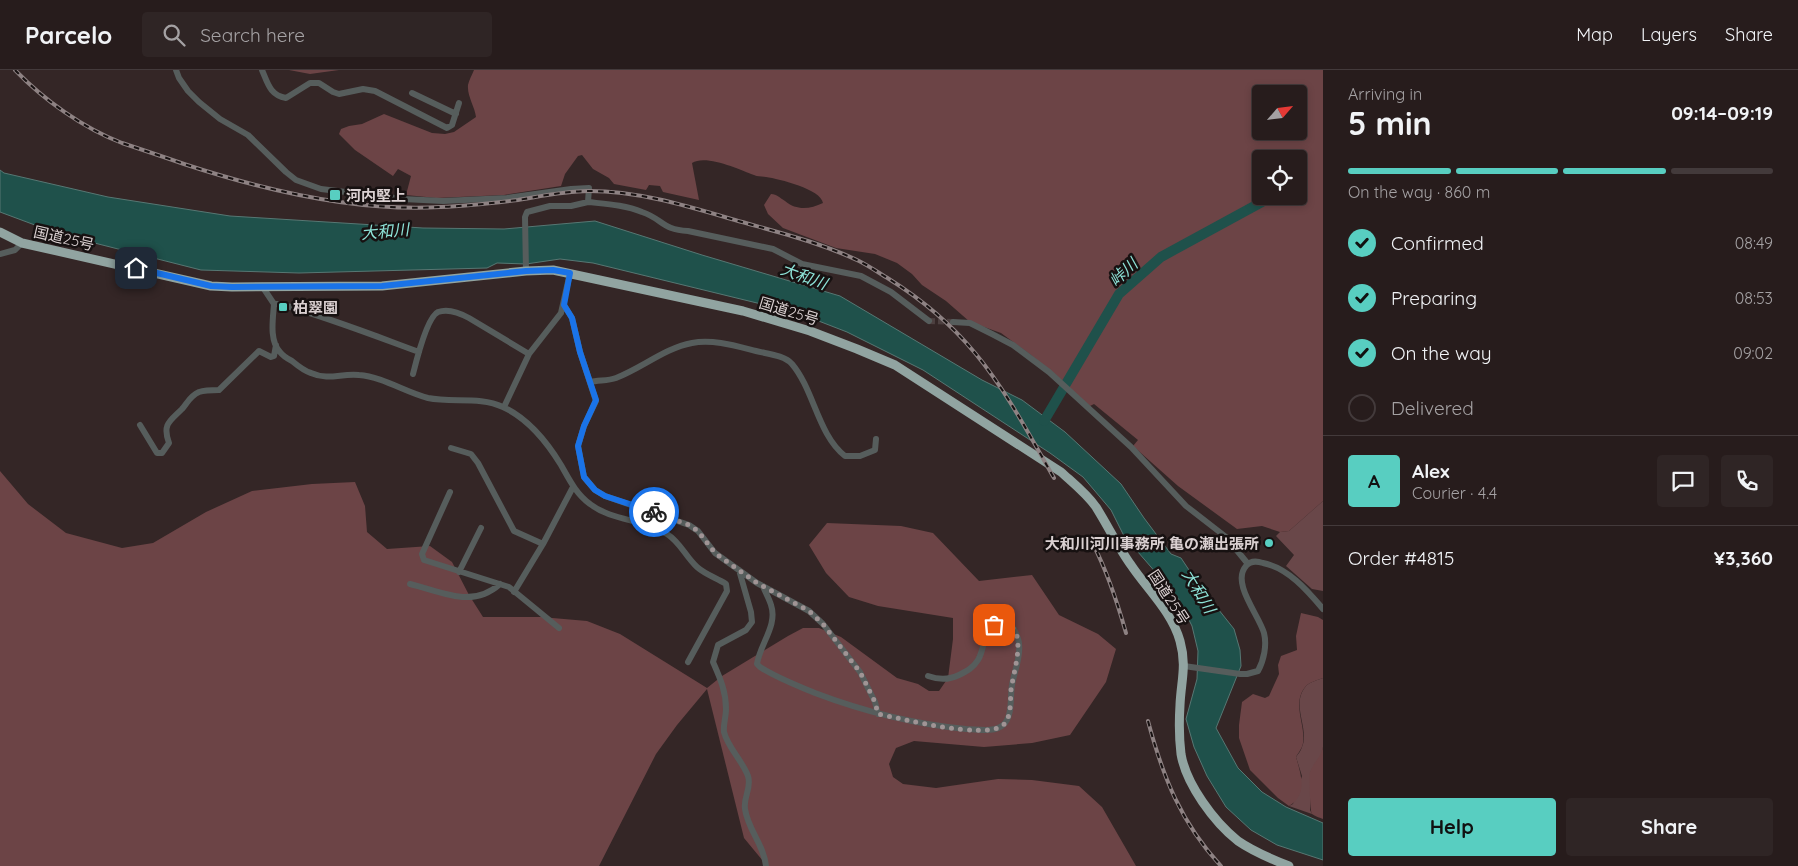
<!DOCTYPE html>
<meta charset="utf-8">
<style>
body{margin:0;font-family:Quicksand,"Noto Sans JP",sans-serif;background:#2f2525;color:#f1f3f6;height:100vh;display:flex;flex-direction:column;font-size:19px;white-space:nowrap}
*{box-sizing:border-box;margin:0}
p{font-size:16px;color:#a4a1a3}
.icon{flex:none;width:28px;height:28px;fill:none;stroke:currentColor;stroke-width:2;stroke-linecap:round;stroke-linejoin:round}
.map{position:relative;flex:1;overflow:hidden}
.details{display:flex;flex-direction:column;background:#271c1c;width:475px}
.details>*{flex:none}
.needle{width:32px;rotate:62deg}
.buttons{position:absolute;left:1252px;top:15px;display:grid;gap:10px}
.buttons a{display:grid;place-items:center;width:55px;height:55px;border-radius:5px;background:#271c1c;box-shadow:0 2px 8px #0003,0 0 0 1px #433a3b;font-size:25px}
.pin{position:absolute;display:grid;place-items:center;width:42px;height:42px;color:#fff;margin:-21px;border-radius:10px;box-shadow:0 2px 8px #0006}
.courier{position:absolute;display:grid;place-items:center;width:50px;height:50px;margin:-25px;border:4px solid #1a73e8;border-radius:50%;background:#fff;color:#222;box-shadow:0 1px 6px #0007}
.head em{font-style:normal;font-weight:700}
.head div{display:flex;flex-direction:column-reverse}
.head{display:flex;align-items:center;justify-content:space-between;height:85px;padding:0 25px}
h1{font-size:32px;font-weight:700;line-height:38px}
.bar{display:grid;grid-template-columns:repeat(4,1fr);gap:8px 5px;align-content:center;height:60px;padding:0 25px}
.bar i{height:6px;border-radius:4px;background:#433a3b}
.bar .current{background:#58cec1}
.bar p{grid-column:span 4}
.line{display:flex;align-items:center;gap:12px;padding:0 25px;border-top:1px solid #433a3b}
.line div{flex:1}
.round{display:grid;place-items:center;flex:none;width:52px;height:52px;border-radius:5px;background:#2f2525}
ol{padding:0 25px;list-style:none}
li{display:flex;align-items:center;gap:15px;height:55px}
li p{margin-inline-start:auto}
li .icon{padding:5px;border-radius:50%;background:#58cec1;color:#111;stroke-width:4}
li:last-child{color:#a4a1a3}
li i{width:28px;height:28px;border:2px solid #433a3b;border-radius:50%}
.button{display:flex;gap:10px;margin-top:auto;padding:10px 25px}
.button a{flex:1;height:58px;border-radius:5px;background:#58cec1;color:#111;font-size:20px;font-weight:700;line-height:58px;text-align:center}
.button a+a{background:#2f2525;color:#f1f3f6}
header{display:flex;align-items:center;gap:30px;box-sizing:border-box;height:70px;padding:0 25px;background:#271c1c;border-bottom:1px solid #433a3b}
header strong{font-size:24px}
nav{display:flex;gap:28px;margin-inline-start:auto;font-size:18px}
.search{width:350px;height:45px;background:#2f2525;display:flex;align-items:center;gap:12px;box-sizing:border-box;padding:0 18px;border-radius:5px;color:#a4a1a3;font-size:19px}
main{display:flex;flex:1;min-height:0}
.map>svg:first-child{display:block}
.green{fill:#694749}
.forest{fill:#6c4446;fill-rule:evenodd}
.water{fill:#1f514b;stroke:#577773}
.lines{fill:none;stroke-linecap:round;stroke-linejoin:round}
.river{stroke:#1f514b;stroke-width:10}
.minor-tunnel{stroke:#4d4040;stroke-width:6;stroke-dasharray:6 3;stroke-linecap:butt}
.minor{stroke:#565d5c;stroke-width:6}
.highway{stroke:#91a4a1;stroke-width:9}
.rail-casing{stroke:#8e8283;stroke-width:4}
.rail{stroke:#171111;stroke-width:2;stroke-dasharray:5.5;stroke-linecap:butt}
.done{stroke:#a09495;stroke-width:5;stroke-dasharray:0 9}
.route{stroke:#1a73e8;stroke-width:6}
.poi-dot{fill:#58cec1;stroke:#171111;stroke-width:2}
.labels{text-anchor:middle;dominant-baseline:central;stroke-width:5;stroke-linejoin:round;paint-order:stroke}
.poi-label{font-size:15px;font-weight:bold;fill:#dad0d1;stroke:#171111;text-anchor:start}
.street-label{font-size:15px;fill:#dad0d1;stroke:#171111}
.water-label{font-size:16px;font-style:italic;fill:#8ee3d8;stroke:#171111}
</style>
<header>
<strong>Parcelo</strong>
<div class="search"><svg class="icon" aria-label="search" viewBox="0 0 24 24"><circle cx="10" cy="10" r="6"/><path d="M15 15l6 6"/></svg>Search here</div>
<nav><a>Map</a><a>Layers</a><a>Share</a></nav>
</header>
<main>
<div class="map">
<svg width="1323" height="796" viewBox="0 0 1323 796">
<rect width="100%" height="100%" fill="#342626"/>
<path class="green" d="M1323,431V521L1312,519L1286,496L1294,485L1276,466L1280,462L1289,461Z
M1323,608V677L1322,684L1310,703L1311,721L1310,740L1312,744L1289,736L1293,734L1302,706L1296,687C1298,684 1301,681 1302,677C1310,658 1290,635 1306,616C1310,612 1318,610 1323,608Z"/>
<path class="forest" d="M289,0H339L310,4Z
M474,0H1323V431L1289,461L1280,462L1262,456L1237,459L1178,416L1133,376L1138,370L1094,334L1090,336L1031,285L1001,263L970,252L946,231L922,215L912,204L897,193L875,184L836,178L783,158L768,144L764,135L771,124C777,124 780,128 785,131C797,141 810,139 823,133C821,119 779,109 766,107C762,106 758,107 754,105C740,100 706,84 692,93L699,130L663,122L660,116L649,115L646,120L614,114L609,108L593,99L582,85L578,86L565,104L561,116L504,125L436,128L406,125L411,106L398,99L393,106L355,80L339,64L341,59L349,56L362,54L384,44L432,63L445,64L454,62L476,47C475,37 467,26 468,15C469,10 472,5 474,0ZM1261,24H1299V61H1261ZM1261,89H1299V126H1261Z
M0,401L28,434L66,463L122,478L153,473L206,442L252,421L312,414L355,412L365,436L367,462L387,479L430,476L452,492L469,525L483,547H541L587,551L620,564L707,618L722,606L788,566L803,558H819L841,567L897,608L918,614L929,621H939L948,608L953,569V548L878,536L849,527L826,503L809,475L827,453L901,456L933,463L979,511L1032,505L1059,545L1098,564L1116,579L1106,612L1070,665L1032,673L984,677L914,671L896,678L889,694L893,707L903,714L936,718L998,709L1032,710L1079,716L1102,737L1136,796H767L744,768L707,619L677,655L656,684L599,796H0Z
M1301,543L1318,547L1323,550V608C1318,610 1310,612 1306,616C1291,633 1306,655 1303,673C1302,679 1298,683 1296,687C1301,704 1308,725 1289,736L1278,728L1250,700L1239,668V655L1242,632L1253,624L1265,628L1269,626L1279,604L1278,595L1281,586L1297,580L1296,566Z
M1323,677V749C1320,748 1315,746 1312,744C1310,742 1309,705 1310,702C1314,692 1321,687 1323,677Z"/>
<path class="water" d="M0,100L4,103L108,127L230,146L423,158L504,159L595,151L702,185L840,226L982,310L1022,330L1065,362L1121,414L1144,448L1171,484L1181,488L1199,515L1234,559L1240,580L1241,596L1216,658L1238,698L1262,722L1286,737L1323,753V790L1277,775L1251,760L1226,737L1207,706L1194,677L1186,649L1197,609L1198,581L1192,556L1178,528L1124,466L1111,440L1083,407L1050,383L923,300L847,262L798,243L593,193L560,189L526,194L497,193L487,198L299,203L201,200L59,164L0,142Z"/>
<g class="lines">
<path class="river" d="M1044,351L1119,224L1161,187L1273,126"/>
<path class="minor-tunnel" d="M929,251L953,252"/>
<path class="minor" d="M176,0L179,8L188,21L199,32L220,49L248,65L286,102L296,110L321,119L403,129L443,131L507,128L571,119L589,118L588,132C606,134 625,135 642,142C663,149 662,160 688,161L773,179L802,194L861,206L891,222L929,251
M262,0C268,14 270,25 286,28L310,13H319L333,22L339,24L363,19L375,21L447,58L452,55L459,33
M412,23L456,44
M0,184L15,180L22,173
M526,201L525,147L527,142L550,136H571L588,132
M262,216L274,234C273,249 269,270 280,282C283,286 288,289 292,291C298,296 304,301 311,303C329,311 341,303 359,305C383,307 405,322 428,328C452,333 480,326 503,337C527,348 547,372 561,395C569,409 576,424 590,434C612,451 643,449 667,464C680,472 686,487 697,497C706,505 717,508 726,514L727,521L688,592
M274,234H280C327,247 373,265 419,282
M564,235L572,248L580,282L596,331L584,356L578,376L584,407L595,420L605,426L689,455L698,461L715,483L757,513L809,541L823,554L860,602L875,632L878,644
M953,252L970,253L992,264L1013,275L1049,302L1131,377L1186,436L1226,467L1248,494
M413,304C416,292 427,247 438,242C449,238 460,243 469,248L529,284
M590,312C599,310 608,311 616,308C642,298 665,278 692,273C713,269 736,276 756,281C767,284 784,285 792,294C814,320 818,365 845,386H860L875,380L876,369
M504,337L529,284L561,243L570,203
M140,355L157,383H162L169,373C162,354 170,351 182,339C188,332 190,326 199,322C205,320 213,320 219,320L259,281L271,287L274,286L276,275
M451,378L471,384L478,393L514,461L543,474
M450,422L422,484L424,490L509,517L559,558
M739,500L751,542L752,552L746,560L718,575L713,592C720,608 726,621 726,639C726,647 723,655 724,662C728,678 742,690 748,706C752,718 743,727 745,739C748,760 764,775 766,796
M459,502L481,458
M410,514C443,522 472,539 500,514
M763,516C765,522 769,528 771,535C778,555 760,574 757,594L760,597C777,608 796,615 815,623C865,642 913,654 966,659C977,659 994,663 1003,655C1013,647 1010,626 1012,615C1014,602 1021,587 1019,574C1019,569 1016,564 1014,559L1002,553C980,558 987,575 978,590C973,598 967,601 959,605C949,610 939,610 928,606
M514,522L543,474L573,417
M1184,596L1240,604H1247L1258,601C1264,590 1267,575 1264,563C1259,545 1231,513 1246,496C1250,491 1257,491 1263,493C1288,498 1307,520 1323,539"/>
<path class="highway" d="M0,162L22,173L211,216L232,217L382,216L526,201L553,200L743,241L810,261L857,279L895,295L1061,402C1073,413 1086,423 1096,437C1108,456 1118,477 1131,495C1147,519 1172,542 1180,571C1187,596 1181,611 1180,635C1179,651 1179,668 1181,684C1186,714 1214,752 1238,771C1254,782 1271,789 1289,796"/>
<g class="rail-casing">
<path id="rail" d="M15,0C44,30 83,58 122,73C143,80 164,87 184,94C263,120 358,142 441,137C467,136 493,133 518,130C542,126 565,121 589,121C639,121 687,136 735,150C777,162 819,172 859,191C869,196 879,203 889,209C921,229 951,254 975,283C1006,320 1030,366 1054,408
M1092,472C1107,501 1117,531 1126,563
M1148,651C1163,707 1181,753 1221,796"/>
</g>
<use href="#rail" class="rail"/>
</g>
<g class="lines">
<path class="done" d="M654,442L689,455L698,461L715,483L757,513L809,541L823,554L860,602L875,632L878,644C903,649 981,669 1002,656C1012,649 1010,631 1011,620C1013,602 1033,546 994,555"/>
<path class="route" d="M136,198L211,216L232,217L382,216L526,201L553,200L570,203L564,235L572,248L580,282L596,330L584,356L578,376L584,407L595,420L605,426L654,442"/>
</g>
<g class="poi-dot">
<rect x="329" y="119" width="12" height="12" rx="2.5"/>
<rect x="278" y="232" width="10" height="10" rx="2.5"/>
<circle cx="1269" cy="473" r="5"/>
</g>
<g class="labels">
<g class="poi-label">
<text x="346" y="125">河内堅上</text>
<text x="293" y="237">柏翠園</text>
<text x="1259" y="473" text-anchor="end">大和川河川事務所 亀の瀬出張所</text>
</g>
<g class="street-label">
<text transform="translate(64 168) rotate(13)">国道25号</text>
<text transform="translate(789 241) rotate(17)">国道25号</text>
<text transform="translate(1169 527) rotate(57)">国道25号</text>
</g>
<g class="water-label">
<text transform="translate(385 161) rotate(-5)">大和川</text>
<text transform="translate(1123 202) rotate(-43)">峠川</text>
<text transform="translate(804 206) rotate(20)">大和川</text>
<text transform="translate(1199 521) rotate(59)">大和川</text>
</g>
</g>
</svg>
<div class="buttons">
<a><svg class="needle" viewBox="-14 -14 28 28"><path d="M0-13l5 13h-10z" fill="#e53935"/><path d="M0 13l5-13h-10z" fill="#a4a1a3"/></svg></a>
<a><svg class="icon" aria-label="locate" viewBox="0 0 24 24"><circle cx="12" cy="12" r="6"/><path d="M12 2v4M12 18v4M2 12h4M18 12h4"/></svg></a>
</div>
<div class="pin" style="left:994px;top:555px;background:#ea580c"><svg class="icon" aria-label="bag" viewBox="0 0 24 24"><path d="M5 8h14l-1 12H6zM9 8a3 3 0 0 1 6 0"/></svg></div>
<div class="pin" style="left:136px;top:198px;background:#1f2937"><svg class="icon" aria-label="home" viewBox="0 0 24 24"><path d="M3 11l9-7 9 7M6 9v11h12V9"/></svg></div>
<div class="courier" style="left:654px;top:442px"><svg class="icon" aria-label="bike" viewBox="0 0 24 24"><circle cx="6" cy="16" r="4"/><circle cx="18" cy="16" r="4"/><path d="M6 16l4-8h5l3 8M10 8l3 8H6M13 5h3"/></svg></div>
</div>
<section class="details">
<div class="head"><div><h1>5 min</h1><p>Arriving in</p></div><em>09:14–09:19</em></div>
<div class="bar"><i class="current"></i><i class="current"></i><i class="current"></i><i></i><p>On the way · 860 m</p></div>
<ol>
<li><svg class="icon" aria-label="check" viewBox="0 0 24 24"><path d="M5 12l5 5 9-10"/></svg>Confirmed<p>08:49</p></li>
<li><svg class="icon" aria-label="check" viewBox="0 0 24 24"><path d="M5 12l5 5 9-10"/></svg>Preparing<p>08:53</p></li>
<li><svg class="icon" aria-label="check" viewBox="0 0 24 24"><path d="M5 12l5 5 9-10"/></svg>On the way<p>09:02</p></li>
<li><i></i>Delivered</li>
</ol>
<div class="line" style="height:90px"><b class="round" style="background:#58cec1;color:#111">A</b><div><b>Alex</b><p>Courier · 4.4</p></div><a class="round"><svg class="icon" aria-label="chat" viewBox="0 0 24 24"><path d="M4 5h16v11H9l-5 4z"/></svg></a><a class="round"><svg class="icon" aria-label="phone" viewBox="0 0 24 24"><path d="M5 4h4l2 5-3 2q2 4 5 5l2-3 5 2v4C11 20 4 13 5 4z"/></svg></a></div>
<div class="line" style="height:65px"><div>Order #4815</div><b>¥3,360</b></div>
<div class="button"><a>Help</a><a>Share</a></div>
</section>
</main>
